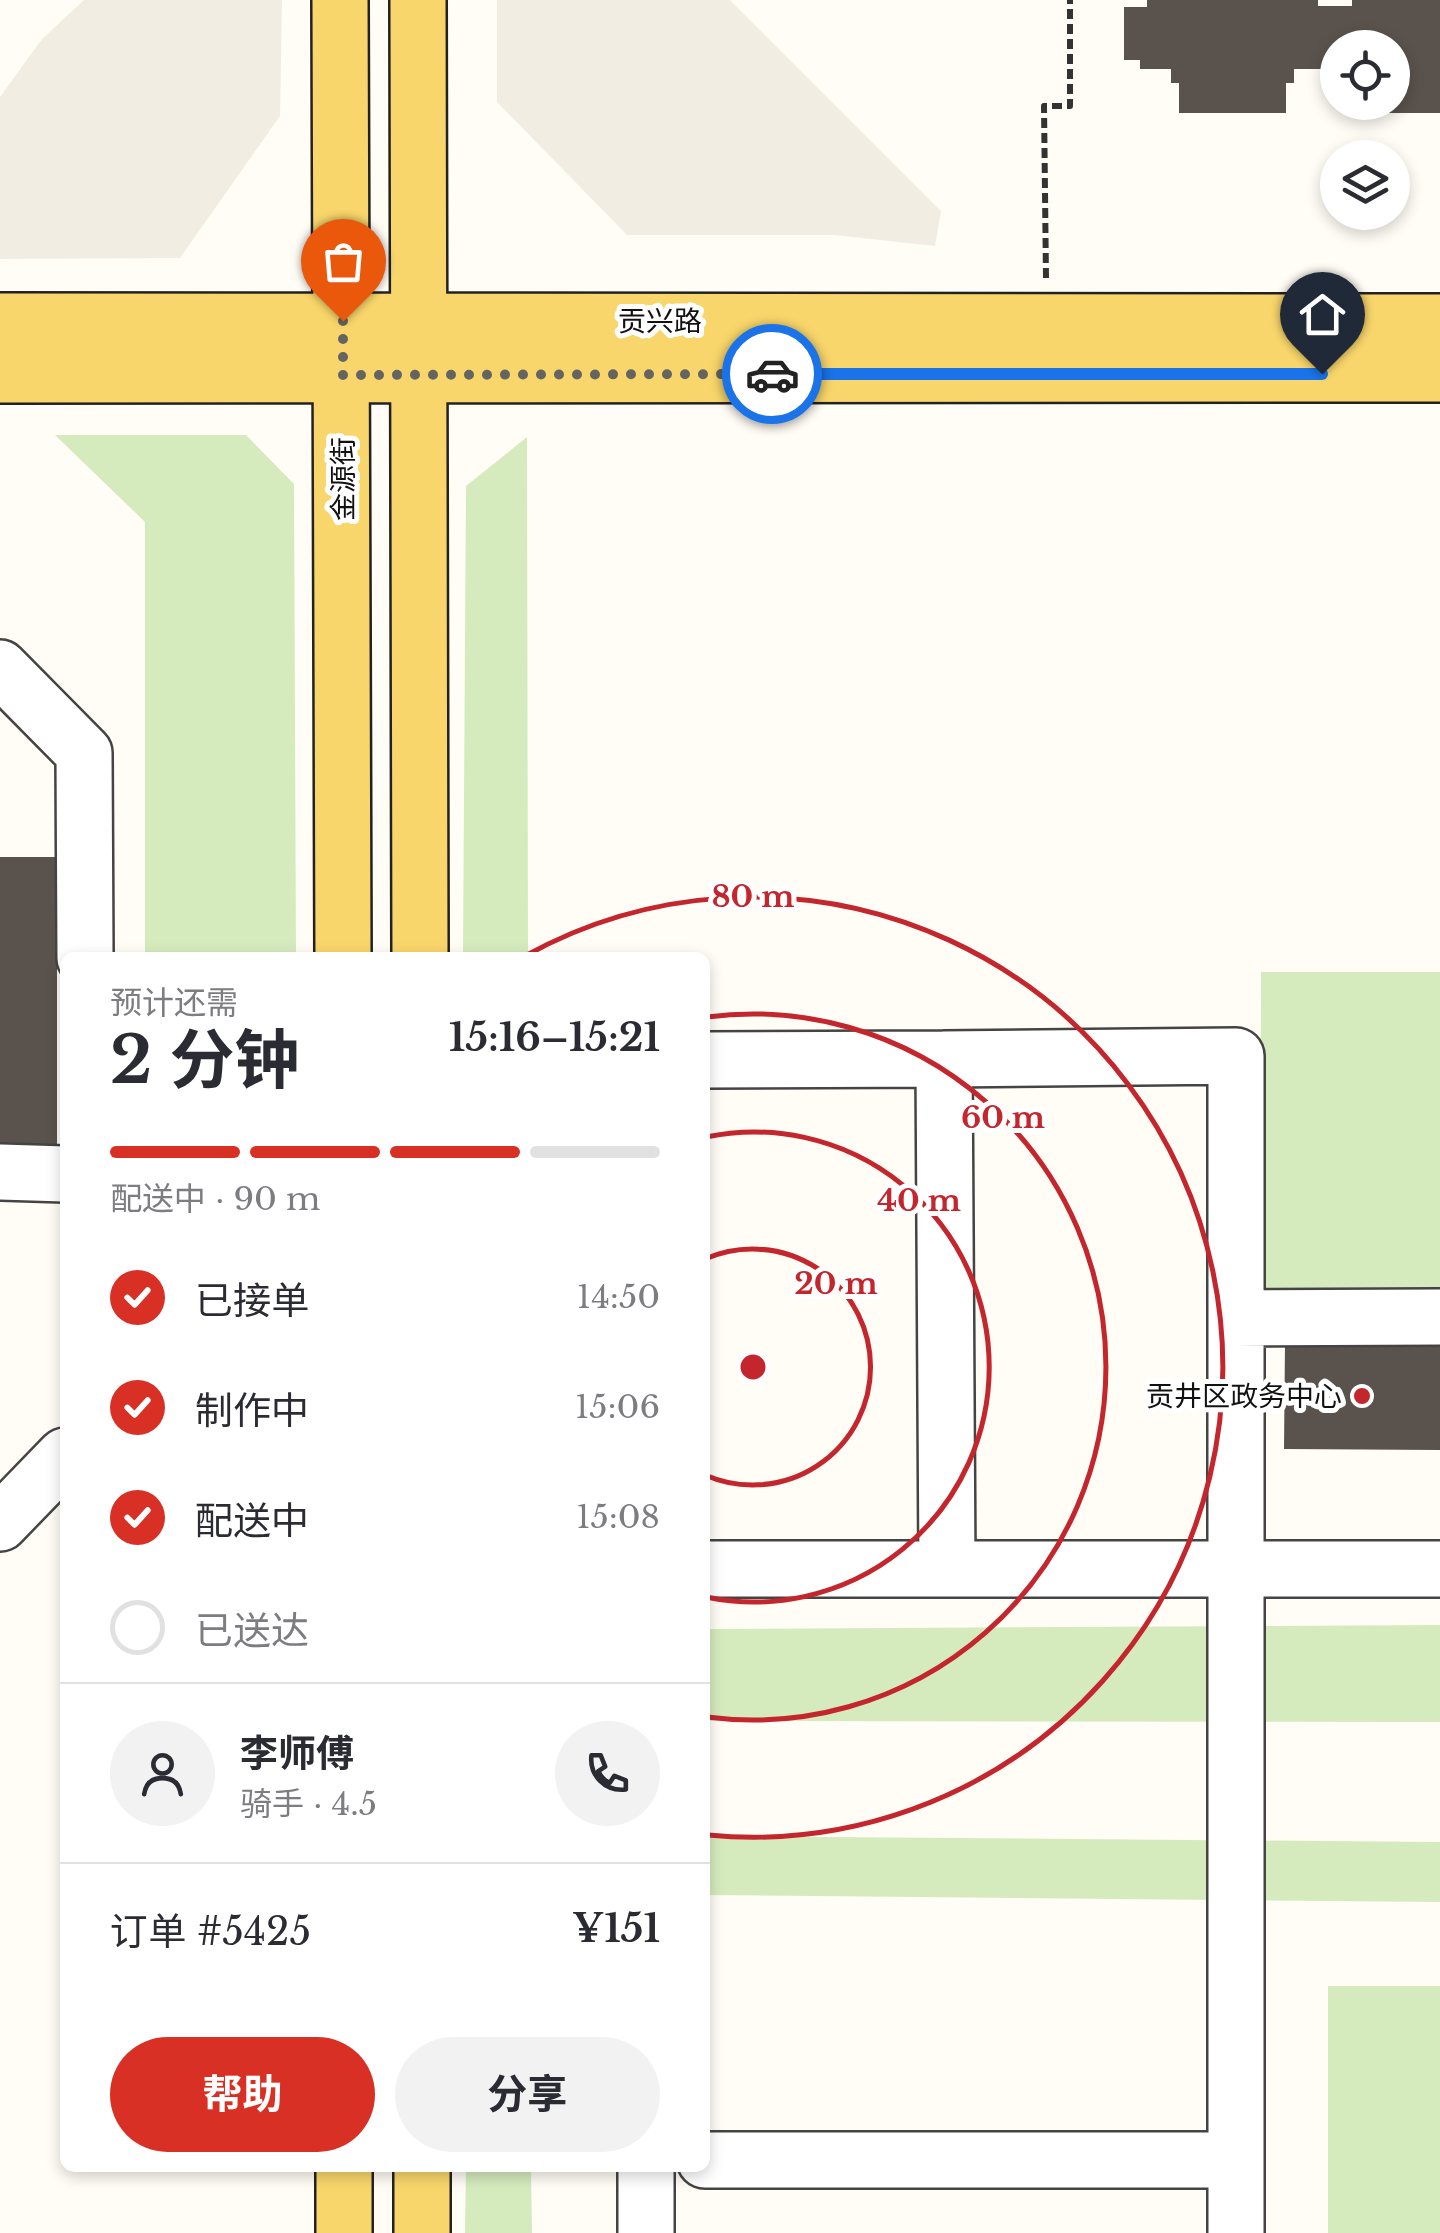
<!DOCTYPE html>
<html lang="zh">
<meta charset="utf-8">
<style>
body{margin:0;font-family:"Libre Baskerville","Noto Sans SC",serif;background:#f2f2f3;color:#2b2b33;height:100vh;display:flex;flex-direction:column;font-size:38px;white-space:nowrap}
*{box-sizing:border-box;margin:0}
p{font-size:32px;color:#7c7c81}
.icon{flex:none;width:55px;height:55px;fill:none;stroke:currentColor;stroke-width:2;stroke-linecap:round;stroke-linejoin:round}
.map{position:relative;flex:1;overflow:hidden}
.sheet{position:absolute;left:60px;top:952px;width:650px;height:1220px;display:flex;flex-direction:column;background:#fff;border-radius:15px;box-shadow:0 5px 15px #0003}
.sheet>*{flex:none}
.controls{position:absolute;left:1320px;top:30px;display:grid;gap:20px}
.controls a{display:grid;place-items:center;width:90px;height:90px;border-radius:50%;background:#fff;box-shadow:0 5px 15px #0003;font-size:50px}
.pin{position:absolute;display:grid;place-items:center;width:85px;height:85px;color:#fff;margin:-102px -42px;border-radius:50% 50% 50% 0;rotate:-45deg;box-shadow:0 0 10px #0007}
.pin .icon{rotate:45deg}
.courier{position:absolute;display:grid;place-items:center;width:100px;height:100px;margin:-50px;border:8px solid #1a73e8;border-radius:50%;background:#fff;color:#222;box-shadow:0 2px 12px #0007}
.headline em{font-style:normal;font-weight:700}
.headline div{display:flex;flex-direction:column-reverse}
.headline{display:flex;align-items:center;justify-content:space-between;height:170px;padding:0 50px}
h1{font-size:65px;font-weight:700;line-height:75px}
.bar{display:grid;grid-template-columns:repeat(4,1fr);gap:15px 10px;align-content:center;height:120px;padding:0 50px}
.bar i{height:12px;border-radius:8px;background:#e1e1e2}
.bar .selected{background:#d93025}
.bar p{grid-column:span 4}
.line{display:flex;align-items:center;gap:25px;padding:0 50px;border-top:2px solid #e1e1e2}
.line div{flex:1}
.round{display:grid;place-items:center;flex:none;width:105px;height:105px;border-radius:52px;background:#f2f2f3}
ol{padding:0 50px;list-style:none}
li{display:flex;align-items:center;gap:30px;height:110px}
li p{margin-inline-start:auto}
li .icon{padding:10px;border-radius:50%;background:#d93025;color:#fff;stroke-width:4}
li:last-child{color:#7c7c81}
li i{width:55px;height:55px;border:5px solid #e1e1e2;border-radius:50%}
.cta{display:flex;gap:20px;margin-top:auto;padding:20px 50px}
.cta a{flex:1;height:115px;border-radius:60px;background:#d93025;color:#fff;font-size:40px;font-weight:700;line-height:115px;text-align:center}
.cta a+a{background:#f2f2f3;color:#2b2b33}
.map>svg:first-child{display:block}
.green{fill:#d5ebbd}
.plaza{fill:#f1ede2}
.building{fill:#5a524d}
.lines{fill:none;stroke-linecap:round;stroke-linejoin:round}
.minor-casing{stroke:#444;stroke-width:60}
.major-casing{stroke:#222;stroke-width:60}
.path{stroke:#333;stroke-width:6;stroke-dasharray:10 5;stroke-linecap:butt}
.minor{stroke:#fff;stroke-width:55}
.major{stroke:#f9d66b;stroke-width:55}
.done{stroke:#646461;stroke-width:10;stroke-dasharray:0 18}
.route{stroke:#1a73e8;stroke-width:12}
.ring{fill:none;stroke:#c4262e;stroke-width:5}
.poi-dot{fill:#c4262e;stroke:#fff;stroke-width:4}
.labels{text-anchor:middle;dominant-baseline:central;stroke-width:10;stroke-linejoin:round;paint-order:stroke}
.street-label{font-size:28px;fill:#111;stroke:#fff}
.poi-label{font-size:28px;fill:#111;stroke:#fff;text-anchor:end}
.centre{fill:#c4262e;stroke:#fff;stroke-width:5}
.ring-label{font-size:30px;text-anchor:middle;font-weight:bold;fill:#c4262e;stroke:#fff;stroke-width:10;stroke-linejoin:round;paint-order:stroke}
</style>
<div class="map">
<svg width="1440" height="2233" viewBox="0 0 1440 2233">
<rect width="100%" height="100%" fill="#fffdf5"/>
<path class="green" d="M55,435H246L294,484L296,957H145V522Z
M527,437L528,957H463L466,486Z
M1261,972H1440V1293H1260Z
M1440,1625V1722L705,1721V1629Z
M705,1836L1440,1842V1902L705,1895Z
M1328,1986H1440V2233H1328Z
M466,2168H531L532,2233H465Z"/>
<path class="plaza" d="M84,0H282L280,116L180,258L0,259V97L42,39Z
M497,0H730L941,211L935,246L834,235H627L497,102Z"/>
<path class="building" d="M1147,0H1318V6H1352V0H1440V113H1385V102H1392V48H1338V59H1324V69H1294V83H1286V113H1179V83H1171V69H1140V60H1124V7H1147Z
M0,857H57V1158H0Z
M1285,1342L1440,1343V1450L1284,1449Z"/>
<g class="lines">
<g class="minor-casing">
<path id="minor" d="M0,668L84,753L85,958
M705,1060L944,1059
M0,1172L65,1174
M1236,1318L1440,1317
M0,1523L65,1456
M705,1569H1440
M947,1569L944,1059L1236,1056V2233
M705,2160H1236
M646,2168V2233"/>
</g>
<g class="major-casing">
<path id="major" d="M340,0L343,958
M418,0L420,958
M0,321L1440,322
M0,375L1440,374
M344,2168V2233
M422,2168V2233"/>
</g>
<path class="path" d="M1046,278L1044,106H1070V0"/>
<use href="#minor" class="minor"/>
<use href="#major" class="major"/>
</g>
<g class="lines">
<path class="done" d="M343,321V375L772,374"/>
<path class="route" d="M772,374H1322"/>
</g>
<g class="ring">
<path d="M705 1259A118 118 0 1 1 705 1475"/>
<path d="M706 1137A235 235 0 1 1 706 1597"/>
<path d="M707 1017A353 353 0 1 1 707 1717"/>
<path d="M525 956A470 470 0 1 1 708 1835"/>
</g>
<circle class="poi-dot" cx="1362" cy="1396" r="10"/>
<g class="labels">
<g class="street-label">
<text x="660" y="321">贡兴路</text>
<text transform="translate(343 479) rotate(-90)">金源街</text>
</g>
<g class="poi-label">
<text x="1342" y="1396">贡井区政务中心</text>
</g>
</g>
<circle cx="753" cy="1367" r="15" class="centre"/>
<g class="ring-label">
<text x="753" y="907">80 m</text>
<text x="1003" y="1128">60 m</text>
<text x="919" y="1211">40 m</text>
<text x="836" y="1294">20 m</text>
</g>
</svg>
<div class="controls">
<a><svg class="icon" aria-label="locate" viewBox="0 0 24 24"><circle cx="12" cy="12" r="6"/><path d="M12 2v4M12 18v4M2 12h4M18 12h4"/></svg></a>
<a><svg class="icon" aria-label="layers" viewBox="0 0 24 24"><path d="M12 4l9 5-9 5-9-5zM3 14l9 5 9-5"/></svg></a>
</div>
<div class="pin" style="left:343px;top:321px;background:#ea580c"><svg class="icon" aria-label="bag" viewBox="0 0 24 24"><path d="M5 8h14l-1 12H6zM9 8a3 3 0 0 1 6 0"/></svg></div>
<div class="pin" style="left:1322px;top:374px;background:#1f2937"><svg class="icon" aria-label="home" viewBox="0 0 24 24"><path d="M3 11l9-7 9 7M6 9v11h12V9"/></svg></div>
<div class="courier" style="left:772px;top:374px"><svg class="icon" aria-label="car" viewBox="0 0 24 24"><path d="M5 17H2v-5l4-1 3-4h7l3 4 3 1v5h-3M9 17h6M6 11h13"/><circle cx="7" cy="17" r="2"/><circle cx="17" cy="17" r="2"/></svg></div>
<section class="sheet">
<div class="headline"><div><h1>2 分钟</h1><p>预计还需</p></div><em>15:16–15:21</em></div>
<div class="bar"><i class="selected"></i><i class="selected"></i><i class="selected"></i><i></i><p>配送中 · 90 m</p></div>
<ol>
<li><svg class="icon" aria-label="check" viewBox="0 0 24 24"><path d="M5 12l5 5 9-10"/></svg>已接单<p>14:50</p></li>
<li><svg class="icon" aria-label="check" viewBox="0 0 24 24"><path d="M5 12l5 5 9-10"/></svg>制作中<p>15:06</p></li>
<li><svg class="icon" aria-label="check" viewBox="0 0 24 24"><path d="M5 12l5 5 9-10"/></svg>配送中<p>15:08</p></li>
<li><i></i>已送达</li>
</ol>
<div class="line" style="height:180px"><a class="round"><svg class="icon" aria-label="person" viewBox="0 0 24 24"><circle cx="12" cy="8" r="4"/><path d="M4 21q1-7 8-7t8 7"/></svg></a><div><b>李师傅</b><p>骑手 · 4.5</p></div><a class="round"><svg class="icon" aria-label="phone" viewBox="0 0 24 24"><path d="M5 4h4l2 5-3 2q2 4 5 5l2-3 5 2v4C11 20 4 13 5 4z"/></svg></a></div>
<div class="line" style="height:130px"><div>订单 #5425</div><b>¥151</b></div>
<div class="cta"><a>帮助</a><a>分享</a></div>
</section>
</div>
